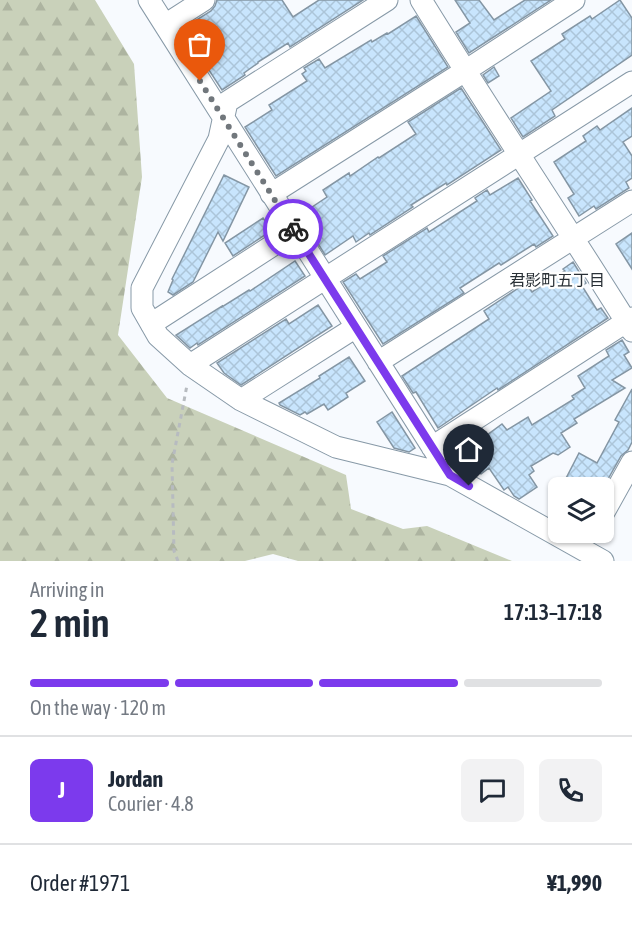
<!DOCTYPE html>
<meta charset="utf-8">
<style>
body{margin:0;font-family:"Asap Condensed","Noto Sans JP",sans-serif;background:#f2f2f3;color:#1f2937;height:100vh;display:flex;flex-direction:column;font-size:22px;white-space:nowrap}
*{box-sizing:border-box;margin:0}
p{font-size:20px;color:#747a83}
.icon{flex:none;width:33px;height:33px;fill:none;stroke:currentColor;stroke-width:2;stroke-linecap:round;stroke-linejoin:round}
.map{position:relative;height:561px;overflow:hidden}
.side{display:flex;flex-direction:column;background:#fff;flex:1}
.side>*{flex:none}
.fabs{position:absolute;left:548px;top:477px;display:grid;gap:12px}
.fabs a{display:grid;place-items:center;width:66px;height:66px;border-radius:9px;background:#fff;box-shadow:0 2px 4px #0004;font-size:30px}
.pin{position:absolute;display:grid;place-items:center;width:51px;height:51px;color:#fff;margin:-62px -26px;border-radius:50% 50% 50% 0;rotate:-45deg;box-shadow:0 0 6px #0007}
.pin .icon{rotate:45deg}
.courier{position:absolute;display:grid;place-items:center;width:60px;height:60px;margin:-30px;border:4px solid #7c3aed;border-radius:50%;background:#fff;color:#222;box-shadow:0 2px 8px #0007}
.summary em{font-style:normal;font-weight:600}
.summary div{display:flex;flex-direction:column-reverse}
.summary{display:flex;align-items:center;justify-content:space-between;height:102px;padding:0 30px}
h1{font-size:39px;font-weight:600;line-height:45px}
.bar{display:grid;grid-template-columns:repeat(4,1fr);gap:9px 6px;align-content:center;height:72px;padding:0 30px}
.bar i{height:8px;border-radius:4px;background:#e0e1e3}
.bar .selected{background:#7c3aed}
.bar p{grid-column:span 4}
.line{display:flex;align-items:center;gap:15px;padding:0 30px;border-top:2px solid #e0e1e3}
.line div{flex:1}
.round{display:grid;place-items:center;flex:none;width:63px;height:63px;border-radius:9px;background:#f2f2f3}
.map>svg:first-child{display:block}
.forest{fill:url(#forest-firs)}
.building{fill:url(#building-cross-hatch);stroke:#8496a4;stroke-width:1.5}
.lines{fill:none;stroke-linecap:round;stroke-linejoin:round}
.minor-casing{stroke:#8799a7;stroke-width:23}
.path{stroke:#b7bbc0;stroke-width:3;stroke-dasharray:4.5 4.5;stroke-linecap:butt}
.minor{stroke:#fff;stroke-width:21}
.done{stroke:#71777c;stroke-width:6;stroke-dasharray:0 10.8}
.route{stroke:#7c3aed;stroke-width:8}
.labels{text-anchor:middle;dominant-baseline:central;stroke-width:4.5;stroke-linejoin:round;paint-order:stroke}
.neighbourhood-label{font-size:16px;fill:#293036;stroke:#fff}
</style>
<div class="map">
<svg width="632" height="561" viewBox="0 0 632 561">
<defs>
<pattern id="forest-firs" width="22" height="20" patternUnits="userSpaceOnUse" patternTransform="scale(1.5)"><rect width="22" height="20" fill="#c9d1ba"/><path d="M5 1l3.5 6h-7zM16 11l3.5 6h-7z" fill="#adb4a0"/></pattern>
<pattern id="building-cross-hatch" width="8" height="8" patternUnits="userSpaceOnUse" patternTransform="scale(1.5)"><rect width="8" height="8" fill="#c8e5fd"/><path d="M0 0l8 8M0 8l8-8" fill="none" stroke="#acc5d9"/></pattern>
</defs>
<rect width="100%" height="100%" fill="#f7fafe"/>
<path class="forest" d="M0,0H95L134,64L142,177L118,335L167,398L346,475L351,509L403,529L427,526L512,561H298L273,554L245,561H0Z"/>
<path class="building" d="M217,0H282L293,17L319,0H363L290,47L288,43L258,62V63L244,73L245,75L222,90L182,29L211,11L215,6Z
M455,0H479L494,20L525,0H551L469,53L456,32L470,23Z
M620,0L632,18V55L552,110L555,116L523,137L511,118L551,91L531,61L565,39L562,34L590,16L592,19Z
M416,16L448,67L276,176L245,127L272,110L269,105L307,81L302,74L306,71L304,68L319,59L325,68L371,40L372,42L387,33L388,34Z
M494,67L499,76L488,83L483,75Z
M461,88L501,150L447,185L446,183L411,205L413,207L370,235L369,233L356,242L353,236L325,255L298,211L303,213L327,197L323,190L349,173L350,176L378,157L379,158L416,134L408,122Z
M632,108V136L623,142L632,156V178L626,182L629,188L596,209L594,206L579,216L568,198L574,194L554,162L586,141L583,136L597,126L600,130Z
M224,175L249,187L223,241L218,232L193,282L173,295L168,292L173,280L172,279Z
M518,178L532,200L530,201L553,236L536,247L534,244L501,265L499,263L460,288L464,293L383,344L343,282L356,274L360,279L387,262L383,256L427,228L429,232L477,201L475,198L487,190L490,195Z
M263,218L268,225L271,223L274,229L233,256L225,243Z
M632,233V269L616,244Z
M295,261L305,276L198,345L197,343L190,348L176,335L222,306V307L249,290L250,291Z
M573,262L586,283L582,286L597,310L601,308L608,318L498,390L497,388L438,428L416,392L413,393L402,376L489,319L484,311L526,283L532,292L565,271L563,269Z
M318,305L332,326L241,385L224,373L217,363L286,319L289,324Z
M622,340L629,352L624,355L632,368L612,380L625,388L574,419L577,423L561,433L570,447L558,455L553,453L531,466L534,471L529,475L537,487L519,499L514,496L508,487L504,490L489,468L481,474L464,452L502,424L507,430L528,417L532,425L574,399L572,396L585,388L578,376L609,356L606,350Z
M349,357L365,381L346,393L348,397L328,410L324,404L307,414L305,412L300,415L280,405L279,403L320,378L319,376Z
M632,389V442L628,450L621,456L603,488H561L579,453L597,463L619,422L615,420Z
M392,412L415,448L409,452L394,448L377,422Z"/>
<g class="lines">
<g class="minor-casing">
<path id="minor" d="M149,0L450,475
M387,0L227,102L219,139L142,288V308L158,336L190,365L241,400L336,447L450,475L603,561
M421,0C490,112 563,220 632,331
M165,25L204,0
M271,194L465,71L574,0
M151,324L295,231
M378,362L632,201
M190,365L632,82
M241,400L356,327
M432,447L632,318
M603,514L632,462"/>
</g>
<path class="path" d="M178,561L174,551L172,464L187,385"/>
<use href="#minor" class="minor"/>
</g>
<g class="lines">
<path class="done" d="M200,81L293,229"/>
<path class="route" d="M293,229L450,475L469,486"/>
</g>
<g class="labels">
<g class="neighbourhood-label">
<text x="557" y="280">君影町五丁目</text>
</g>
</g>
</svg>
<div class="fabs">
<a><svg class="icon" aria-label="layers" viewBox="0 0 24 24"><path d="M12 4l9 5-9 5-9-5zM3 14l9 5 9-5"/></svg></a>
</div>
<div class="pin" style="left:200px;top:81px;background:#ea580c"><svg class="icon" aria-label="bag" viewBox="0 0 24 24"><path d="M5 8h14l-1 12H6zM9 8a3 3 0 0 1 6 0"/></svg></div>
<div class="pin" style="left:469px;top:486px;background:#1f2937"><svg class="icon" aria-label="home" viewBox="0 0 24 24"><path d="M3 11l9-7 9 7M6 9v11h12V9"/></svg></div>
<div class="courier" style="left:293px;top:229px"><svg class="icon" aria-label="bike" viewBox="0 0 24 24"><circle cx="6" cy="16" r="4"/><circle cx="18" cy="16" r="4"/><path d="M6 16l4-8h5l3 8M10 8l3 8H6M13 5h3"/></svg></div>
</div>
<section class="side">
<div class="summary"><div><h1>2 min</h1><p>Arriving in</p></div><em>17:13–17:18</em></div>
<div class="bar"><i class="selected"></i><i class="selected"></i><i class="selected"></i><i></i><p>On the way · 120 m</p></div>
<div class="line" style="height:108px"><b class="round" style="background:#7c3aed;color:#fff">J</b><div><b>Jordan</b><p>Courier · 4.8</p></div><a class="round"><svg class="icon" aria-label="chat" viewBox="0 0 24 24"><path d="M4 5h16v11H9l-5 4z"/></svg></a><a class="round"><svg class="icon" aria-label="phone" viewBox="0 0 24 24"><path d="M5 4h4l2 5-3 2q2 4 5 5l2-3 5 2v4C11 20 4 13 5 4z"/></svg></a></div>
<div class="line" style="height:78px"><div>Order #1971</div><b>¥1,990</b></div>
</section>
